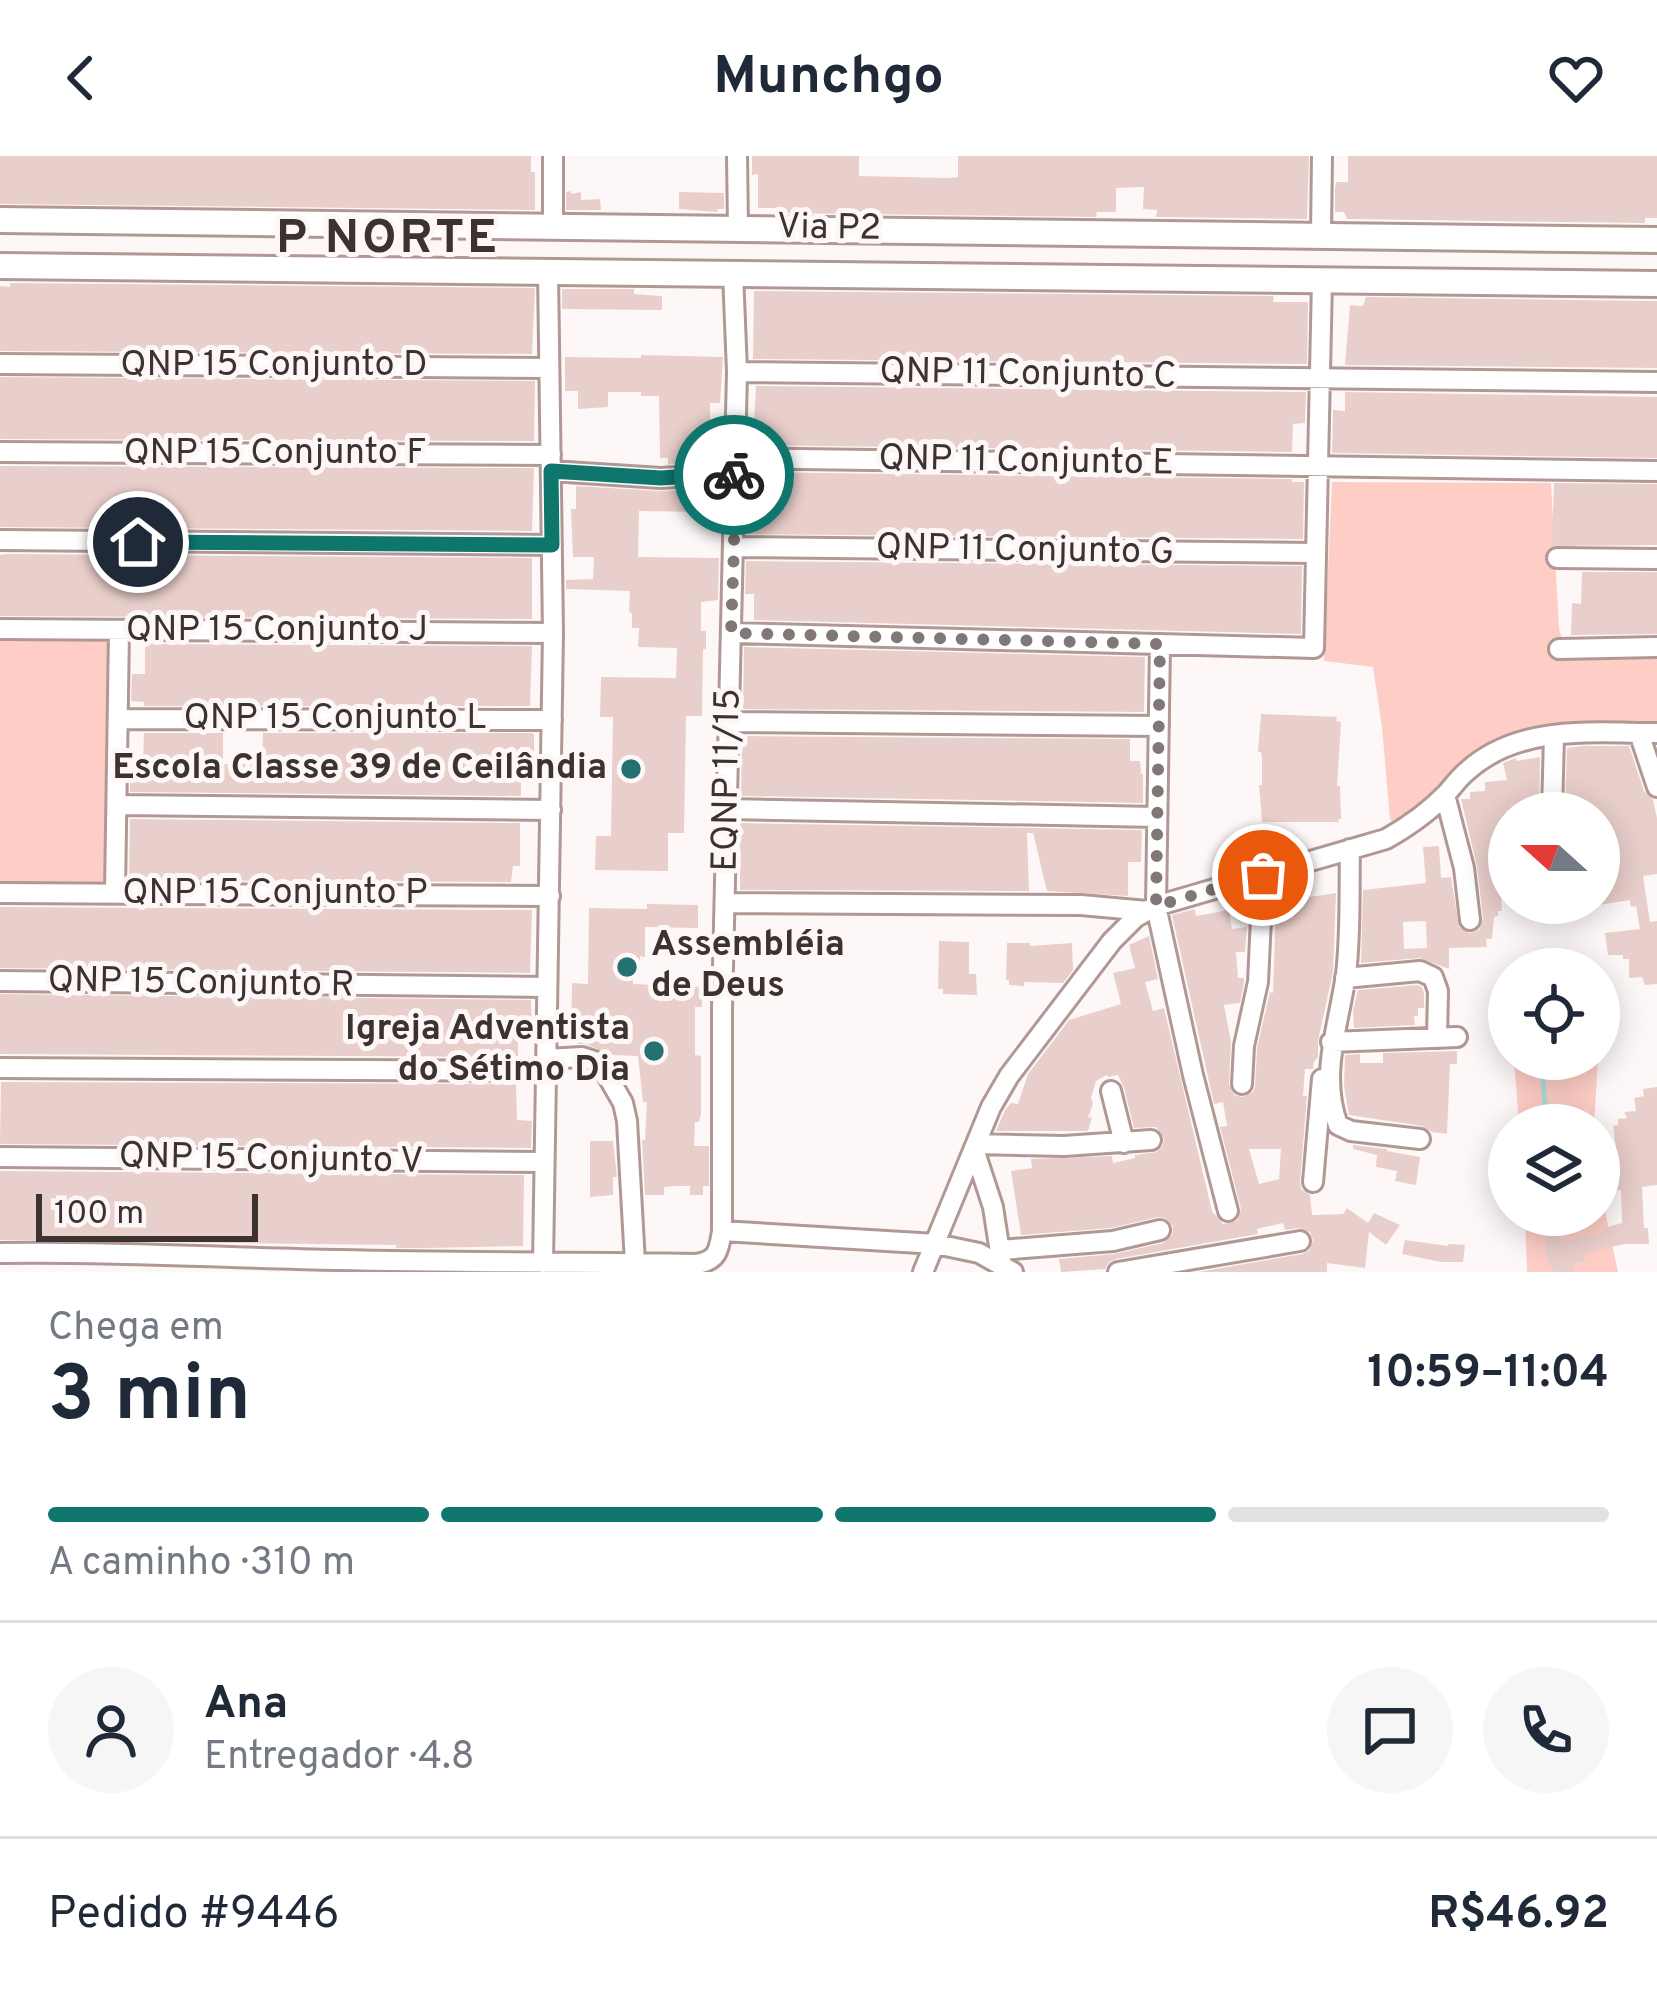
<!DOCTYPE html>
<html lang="pt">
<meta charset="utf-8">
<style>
body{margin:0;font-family:Overpass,sans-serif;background:#f6f6f7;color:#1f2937;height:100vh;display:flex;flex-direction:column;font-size:45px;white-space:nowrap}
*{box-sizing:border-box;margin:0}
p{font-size:39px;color:#747a83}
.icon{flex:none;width:66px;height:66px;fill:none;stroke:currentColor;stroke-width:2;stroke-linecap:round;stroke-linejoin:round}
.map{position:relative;height:1116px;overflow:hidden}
.side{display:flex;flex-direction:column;background:#fff;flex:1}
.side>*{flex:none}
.needle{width:78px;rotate:291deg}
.controls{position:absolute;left:1488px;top:636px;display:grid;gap:24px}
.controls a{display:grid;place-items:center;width:132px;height:132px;border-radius:50%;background:#fff;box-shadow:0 6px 30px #0003;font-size:60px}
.scale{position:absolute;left:36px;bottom:30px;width:222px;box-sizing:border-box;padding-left:12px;border:6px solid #3c3230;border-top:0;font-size:33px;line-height:42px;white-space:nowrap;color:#3c3230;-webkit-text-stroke:9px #fdf8f7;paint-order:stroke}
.pin{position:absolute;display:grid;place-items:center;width:102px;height:102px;color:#fff;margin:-51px;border:6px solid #fff;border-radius:50%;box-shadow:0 3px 12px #0007}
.courier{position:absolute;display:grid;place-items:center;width:120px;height:120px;margin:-60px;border:9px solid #0f766e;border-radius:50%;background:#fff;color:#222;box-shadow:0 3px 15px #0007}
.head em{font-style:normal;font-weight:700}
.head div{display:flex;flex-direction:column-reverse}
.head{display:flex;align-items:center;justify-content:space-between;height:204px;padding:0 48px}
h1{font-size:78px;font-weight:700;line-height:90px}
.bar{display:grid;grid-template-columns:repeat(4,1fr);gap:18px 12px;align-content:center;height:144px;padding:0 48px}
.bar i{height:15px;border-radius:9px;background:#e0e1e3}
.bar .selected{background:#0f766e}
.bar p{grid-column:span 4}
.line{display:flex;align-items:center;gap:30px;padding:0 48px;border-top:3px solid #e0e1e3}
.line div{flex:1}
.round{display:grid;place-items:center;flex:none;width:126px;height:126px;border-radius:63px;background:#f6f6f7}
header{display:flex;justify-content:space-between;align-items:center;height:156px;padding:0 48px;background:#fff;font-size:54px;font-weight:700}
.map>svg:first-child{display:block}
.green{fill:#fecec6}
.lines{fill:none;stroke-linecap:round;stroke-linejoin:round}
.stream{stroke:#a7e0df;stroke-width:4.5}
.building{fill:#e9cfcb;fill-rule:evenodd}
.minor-casing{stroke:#b19894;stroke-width:24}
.major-casing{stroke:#b19894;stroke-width:30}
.minor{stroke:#fff;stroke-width:18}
.major{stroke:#fff;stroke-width:24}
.done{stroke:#807776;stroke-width:12;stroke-dasharray:0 21.6}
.route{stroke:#0f766e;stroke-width:15}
.poi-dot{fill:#257070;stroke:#fdf8f7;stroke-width:4.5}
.labels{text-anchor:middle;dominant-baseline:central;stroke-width:10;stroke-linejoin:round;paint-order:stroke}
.street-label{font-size:36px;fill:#3c3230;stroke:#fdf8f7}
.poi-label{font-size:36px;font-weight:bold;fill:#3c3230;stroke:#fdf8f7;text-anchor:end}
.district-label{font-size:48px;font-weight:bold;letter-spacing:3px;fill:#3c3230;stroke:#fdf8f7}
</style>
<header><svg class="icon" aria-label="back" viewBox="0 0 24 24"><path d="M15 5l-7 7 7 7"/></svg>Munchgo<svg class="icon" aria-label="heart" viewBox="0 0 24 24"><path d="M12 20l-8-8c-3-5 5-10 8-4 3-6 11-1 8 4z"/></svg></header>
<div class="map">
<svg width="1657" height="1116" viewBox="0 0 1657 1116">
<rect width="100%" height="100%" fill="#fdf8f7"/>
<path class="green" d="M1332,326L1551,327L1559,473L1567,499L1657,500V571L1612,566L1499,596L1413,668L1390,664L1382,571L1373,511L1324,505Z
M0,481L108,482L105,728L0,726Z
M1514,903H1598L1594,969H1519Z
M1599,1026L1618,1116H1527L1525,1059H1599Z"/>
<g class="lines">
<path class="stream" d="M1541,903L1547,969"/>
</g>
<path class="building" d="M0,0H531V16H535V54L0,48Z
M752,0H859V20L947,22L958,21V0H1309L1307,63L1156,61L1157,54L1143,53L1144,31L1116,32V56H1097L1096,61L778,57V52H758V18L752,19Z
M1348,0H1657V62H1645V67L1347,63L1344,56H1335V33L1336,26H1348Z
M571,35V38L581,36V44L600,43L601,54H566V36Z
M679,36L724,37V53H718L717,56L679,53Z
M10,127L535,132L532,198L0,195V130L10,131Z
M562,133H634V138L662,140V154L562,153Z
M754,135L1274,140L1273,146H1308L1307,208L753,203Z
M1366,141L1657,145V212L1345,209L1350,149L1363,150Z
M641,199L723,201L720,247H710V305L668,308V302H660L659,240H641V236H608V251L578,253V235H565V201L641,202Z
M0,221L535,225L534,285L0,283Z
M756,230L1306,236L1305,267L1293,268L1292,296L749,289V268H754Z
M1345,236L1657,241V302L1332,297L1333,254L1345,255Z
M0,310L534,312L532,375L0,371Z
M748,316L1292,323V326H1304L1303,383L747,378Z
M1554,327L1657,328V389L1552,390Z
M576,330L660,335L701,333L700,356L639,355L638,401L719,402L718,444L701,446V475H706V493H703L702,560H686L684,677H668V715L595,714L596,680H611L613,561H600L601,521L676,522L677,492L638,491L639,472H632V458L629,455L630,435L566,433V424L593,423L594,401H573L571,353H576Z
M7,398L532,402V463L0,460V399Z
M746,405L1302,410L1301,478L754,464V438H745Z
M1582,416H1657V478L1571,479L1572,447L1581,448Z
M145,488L532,490L530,550H144V546L131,545L132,518H145Z
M744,491L1145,501L1144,556L743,553Z
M1261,558L1337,561L1336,565L1341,566L1337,630H1340L1341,663H1338L1339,666H1262L1259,629H1262V603L1261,596H1258Z
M144,577H223V608H262L263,577H532L534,578V611H521V640L130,636V606L143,607Z
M742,580L1130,583V605H1140L1141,618H1143V647L741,640Z
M1582,590H1629L1644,635L1653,644L1657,662V718L1643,720L1650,766L1657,765V828L1645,829L1642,821L1629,822V803H1623V799H1608L1605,777L1640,773L1636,750L1631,751L1630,744L1599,749V657H1565L1567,592Z
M1540,601L1539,657H1509V717L1499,716L1502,755H1498V760L1494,761L1492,783H1486L1487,791L1449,792V813L1420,802L1361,807L1363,734L1426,727L1423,691L1439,690L1441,722L1451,721L1459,771L1470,777L1479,774L1483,762L1477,710L1461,643H1470V636L1485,635V626L1507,624L1503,607L1516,602V605ZM1426,765L1427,792L1404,793L1403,766Z
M130,663L520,667V710H513L511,726L129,724Z
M740,667L1142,674L1141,706H1128V740L1047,735L1033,677H1027L1029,735L740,734Z
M1336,737L1333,816L1318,885V901L1314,906L1313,913H1305L1303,940H1307L1300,1026L1301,1033L1310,1039L1312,1059L1343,1058L1347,1052L1368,1067L1374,1057L1400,1069L1386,1089L1369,1076L1365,1112L1327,1107V1116H1198L1302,1098L1309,1095L1313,1084L1310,1076L1299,1072L1285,1074L1283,1067L1257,1073L1258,1078L1116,1103L1109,1106L1105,1113L1061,1116L1059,1103L1114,1098L1163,1087L1172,1079L1173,1070L1165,1062L1158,1061L1111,1072L1021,1079L1011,1015L1032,1012L1031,1003L1112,1000L1113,1007L1135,1002V999L1157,996L1163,989L1164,982L1156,971L1134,972L1124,932L1118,919L1108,921L1107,919L1096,925L1091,942L1093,948L1088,962L1092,961L1088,975H996L1005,954L1011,947L1018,948L1028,918L1069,864L1121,848L1113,817L1135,812L1129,789L1149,780L1158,823L1145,826L1153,855L1164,852L1212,1055L1223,1068L1237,1065L1241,1053L1220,971L1227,970L1223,946L1214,948L1172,759L1195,753L1196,760L1229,754L1232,773L1247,771L1245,796H1236L1238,822H1244V826L1240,847L1224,849L1231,886L1229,928L1234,939L1242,941L1253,936L1255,930L1257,892L1270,836L1273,837L1276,746ZM1249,993H1281L1279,1023L1259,1028Z
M647,748L698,749V772L645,771V801L640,800V805H634L633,828L702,831V851H695V899L701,900V958L699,966H695L694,990H709V1030H703V1039H690V1030H676L664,1031V1039H645L642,984H645L647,946H643L638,900L611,899L586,888H571L572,827L588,828L589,752L647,753Z
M0,751L532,754L530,817L0,812Z
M939,785L969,786V818H976L977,839L943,838V833H938Z
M1007,787H1030V790L1072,787L1073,814L1063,827L1024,826V830L1009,829V824H1006Z
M1418,829L1422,831L1424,837V852H1418V860H1414L1415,869L1354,872L1353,855L1358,834Z
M0,838L531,844L532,876H518V901L0,898Z
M1457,895V908H1450L1447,978L1432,976L1422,970L1349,959L1344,930L1345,899L1360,898V907H1383V897Z
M1,926L516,928L517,964L532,965L531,992L0,988Z
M1657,931V1029L1642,1031L1644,1072H1648L1649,1088H1625L1600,1093L1584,1099L1585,1105L1572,1108L1575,1116H1553L1546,1098L1544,1063L1559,1062L1561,1086L1605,1076L1604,1072L1622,1067L1621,1034L1610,1035L1608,1021L1620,1020L1613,970L1618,969V963L1627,962L1624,956L1636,955L1634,942L1644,940L1643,933Z
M590,985H613L617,1021H613V1039L590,1041Z
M1353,989L1387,993V995L1420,1001L1416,1029L1395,1025L1397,1015L1376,1011L1377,999L1353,993Z
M0,1015L524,1019L523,1090L428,1092H396V1089L0,1084Z
M1405,1084L1448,1090V1088L1465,1089L1463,1106H1441L1402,1098Z"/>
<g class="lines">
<g class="minor-casing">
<path id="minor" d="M737,0L738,72
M553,70V0
M1321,79L1322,0
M0,208L548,212
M737,216L1657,226
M0,296L551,299
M734,302L1657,315
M551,315L661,322L734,317
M0,384L552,389
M734,391L1316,397
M1557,402L1657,403
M0,473L553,477
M731,477L1314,492L1322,124
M1160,488L1156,750L1193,919L1228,1055
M1559,493L1657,491
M118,563L552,564
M729,566L1159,570
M1639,577L1657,631
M1445,639L1464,712L1470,764
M117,649L551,654
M728,653L1157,661
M1552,657L1554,579
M1350,693C1349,735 1351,777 1346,818C1339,869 1319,918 1338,969L1351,975L1420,983
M0,737L550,740
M115,737L119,474
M725,747L1081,749L1147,755
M1345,822L1420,815L1433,821L1438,835L1437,882
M0,825L546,831
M1331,886L1457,881
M546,903L582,901L600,907L623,947L627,965L635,1107
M0,912L546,915
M1242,928L1244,890L1258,826L1263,719
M1111,935L1124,987
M976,988L1064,990L1151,984
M974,993L993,1051L1001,1103
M0,1001L543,1006
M1313,1026L1322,923
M722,1075L936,1088L979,1097L1013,1116
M1001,1094L1113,1085L1160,1074
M0,1097C113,1095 226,1102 339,1104C458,1107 577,1106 696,1108C717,1105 719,1095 722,1075V853L737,216L733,117
M543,1107L553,477L548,115
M923,1116L991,951L1009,920L1112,785L1136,761L1156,750L1386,683C1409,670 1429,656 1447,637C1453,630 1459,622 1466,616C1518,568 1592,577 1657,577
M1118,1116L1300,1085"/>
</g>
<g class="major-casing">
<path id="major" d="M0,64L1657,84
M0,110L1657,128"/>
</g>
<use href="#minor" class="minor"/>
<use href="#major" class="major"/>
</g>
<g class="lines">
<path class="done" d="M734,319V391L731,477L1160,488L1156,750L1263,719"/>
<path class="route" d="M138,386L552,389L551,315L661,322L734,317V319"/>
</g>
<g class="poi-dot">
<circle cx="631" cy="613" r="12"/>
<circle cx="627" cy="811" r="12"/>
<circle cx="654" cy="895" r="12"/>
</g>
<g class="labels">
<g class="street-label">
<text transform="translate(829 73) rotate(1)">Via P2</text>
<text x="274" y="210">QNP 15 Conjunto D</text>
<text transform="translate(1028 219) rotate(1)">QNP 11 Conjunto C</text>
<text x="275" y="298">QNP 15 Conjunto F</text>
<text transform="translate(1026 306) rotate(1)">QNP 11 Conjunto E</text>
<text transform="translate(1025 395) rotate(1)">QNP 11 Conjunto G</text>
<text x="277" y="475">QNP 15 Conjunto J</text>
<text x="335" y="563">QNP 15 Conjunto L</text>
<text transform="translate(728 624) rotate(-89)">EQNP 11/15</text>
<text x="275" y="738">QNP 15 Conjunto P</text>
<text transform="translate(201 828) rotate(1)">QNP 15 Conjunto R</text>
<text transform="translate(271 1004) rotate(1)">QNP 15 Conjunto V</text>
</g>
<g class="poi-label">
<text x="607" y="613">Escola Classe 39 de Ceilândia</text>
<text x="651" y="790" text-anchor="start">Assembléia<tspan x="651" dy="41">de Deus</tspan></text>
<text x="630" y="874">Igreja Adventista<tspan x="630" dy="41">do Sétimo Dia</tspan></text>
</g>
<g class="district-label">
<text x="388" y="84">P NORTE</text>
</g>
</g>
</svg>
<div class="controls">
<a><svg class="needle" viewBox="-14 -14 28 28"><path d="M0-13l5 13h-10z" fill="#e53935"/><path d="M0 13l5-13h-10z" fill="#747a83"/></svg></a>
<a><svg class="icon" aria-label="locate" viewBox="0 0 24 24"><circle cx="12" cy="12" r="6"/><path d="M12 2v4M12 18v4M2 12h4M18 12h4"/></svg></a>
<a><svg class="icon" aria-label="layers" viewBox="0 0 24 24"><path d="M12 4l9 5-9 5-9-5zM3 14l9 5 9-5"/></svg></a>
</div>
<div class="scale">100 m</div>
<div class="pin" style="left:1263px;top:719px;background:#ea580c"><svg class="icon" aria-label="bag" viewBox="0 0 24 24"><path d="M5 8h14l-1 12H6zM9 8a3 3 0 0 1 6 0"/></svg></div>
<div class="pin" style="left:138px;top:386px;background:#1f2937"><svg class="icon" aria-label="home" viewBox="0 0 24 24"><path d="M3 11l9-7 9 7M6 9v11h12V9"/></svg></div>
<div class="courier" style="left:734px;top:319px"><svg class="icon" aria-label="bike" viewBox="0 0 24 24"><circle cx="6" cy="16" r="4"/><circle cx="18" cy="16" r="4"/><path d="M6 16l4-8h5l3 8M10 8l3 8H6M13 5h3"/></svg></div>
</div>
<section class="side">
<div class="head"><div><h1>3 min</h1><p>Chega em</p></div><em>10:59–11:04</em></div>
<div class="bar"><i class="selected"></i><i class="selected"></i><i class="selected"></i><i></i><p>A caminho · 310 m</p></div>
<div class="line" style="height:216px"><a class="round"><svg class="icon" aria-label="person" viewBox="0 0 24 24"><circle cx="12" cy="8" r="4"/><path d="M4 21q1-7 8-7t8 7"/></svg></a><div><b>Ana</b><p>Entregador · 4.8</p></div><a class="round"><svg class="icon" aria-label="chat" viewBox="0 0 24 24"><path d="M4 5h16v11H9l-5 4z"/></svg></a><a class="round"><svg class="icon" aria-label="phone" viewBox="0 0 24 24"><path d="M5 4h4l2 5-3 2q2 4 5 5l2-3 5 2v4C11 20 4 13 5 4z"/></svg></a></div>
<div class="line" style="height:156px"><div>Pedido #9446</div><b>R$46.92</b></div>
</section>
